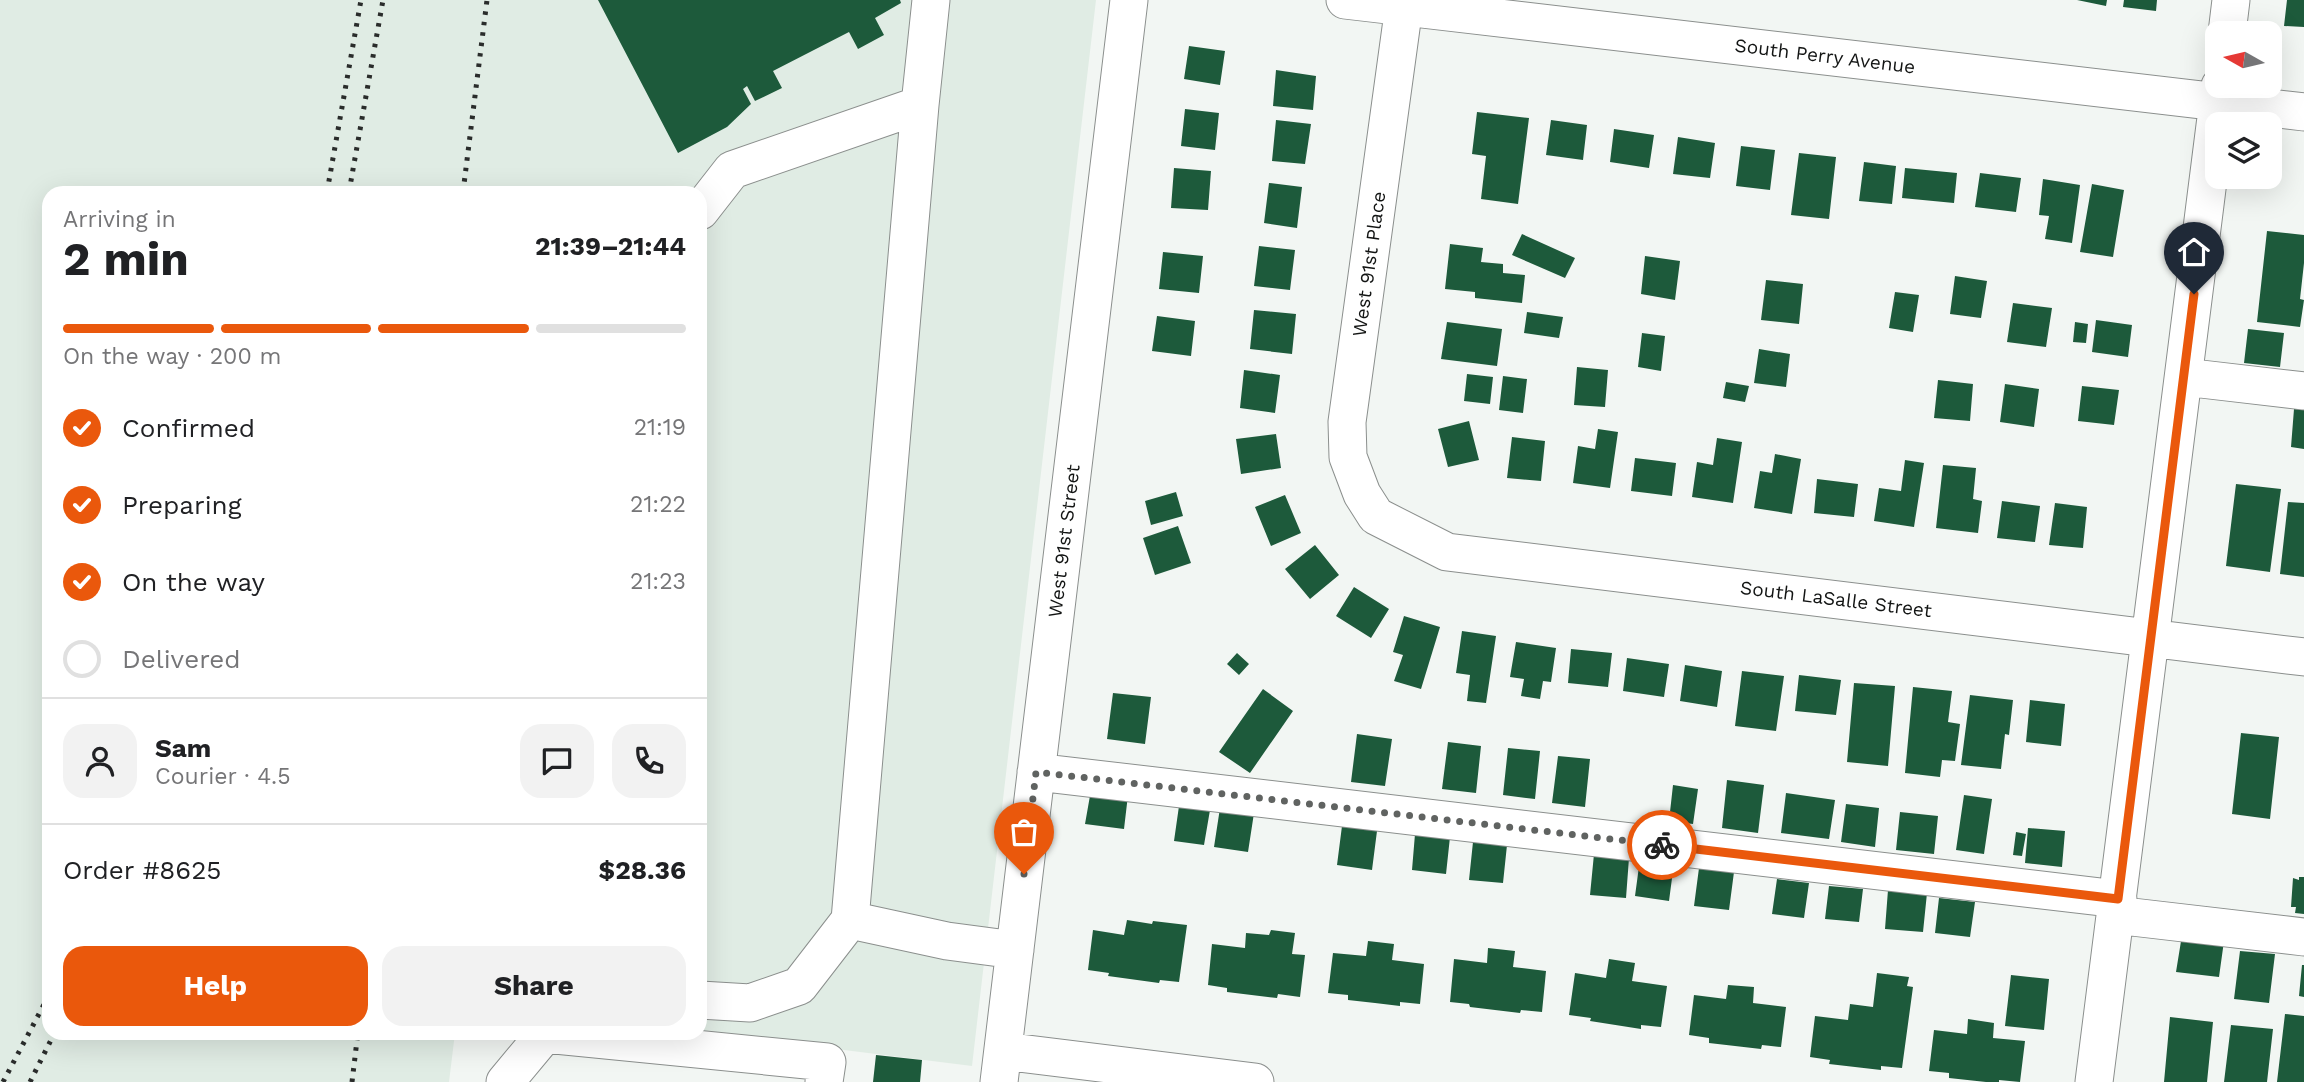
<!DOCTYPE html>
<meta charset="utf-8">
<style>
body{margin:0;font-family:"Work Sans",sans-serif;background:#f2f2f2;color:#202124;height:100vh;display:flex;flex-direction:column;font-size:26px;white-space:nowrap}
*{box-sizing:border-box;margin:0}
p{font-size:23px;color:#757577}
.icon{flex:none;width:38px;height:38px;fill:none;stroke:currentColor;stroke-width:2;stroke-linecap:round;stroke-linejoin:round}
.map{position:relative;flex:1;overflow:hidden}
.side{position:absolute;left:42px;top:186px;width:665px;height:854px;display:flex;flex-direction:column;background:#fff;border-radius:21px;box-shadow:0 7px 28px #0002}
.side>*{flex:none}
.needle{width:46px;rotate:278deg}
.controls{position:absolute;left:2205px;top:21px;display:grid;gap:14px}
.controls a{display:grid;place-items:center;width:77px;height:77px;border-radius:14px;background:#fff;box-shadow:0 7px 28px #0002;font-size:35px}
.pin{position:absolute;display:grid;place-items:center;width:60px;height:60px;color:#fff;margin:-72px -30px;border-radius:50% 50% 50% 0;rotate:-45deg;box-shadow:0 0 7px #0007}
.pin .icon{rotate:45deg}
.courier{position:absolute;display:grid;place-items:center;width:70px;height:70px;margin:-35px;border:5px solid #ea580c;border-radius:50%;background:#fff;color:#222;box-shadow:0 2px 9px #0007}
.headline em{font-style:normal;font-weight:700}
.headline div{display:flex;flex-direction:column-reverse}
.headline{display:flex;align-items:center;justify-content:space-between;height:119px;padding:0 21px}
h1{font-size:46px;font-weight:700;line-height:52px}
.bar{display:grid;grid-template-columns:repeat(4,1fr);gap:10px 7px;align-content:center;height:84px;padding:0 21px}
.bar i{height:9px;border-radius:5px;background:#e0e0e0}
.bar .selected{background:#ea580c}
.bar p{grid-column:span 4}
.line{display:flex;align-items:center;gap:18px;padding:0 21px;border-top:2px solid #e0e0e0}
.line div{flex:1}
.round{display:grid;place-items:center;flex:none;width:74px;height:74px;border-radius:21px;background:#f2f2f2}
ol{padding:0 21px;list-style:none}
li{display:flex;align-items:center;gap:21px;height:77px}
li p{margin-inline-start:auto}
li .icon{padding:7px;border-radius:50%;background:#ea580c;color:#fff;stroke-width:4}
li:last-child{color:#757577}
li i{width:38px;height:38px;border:4px solid #e0e0e0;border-radius:50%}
.primary-button{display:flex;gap:14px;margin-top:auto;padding:14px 21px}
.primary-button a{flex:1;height:80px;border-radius:21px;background:#ea580c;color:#fff;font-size:28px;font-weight:700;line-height:80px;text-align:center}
.primary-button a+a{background:#f2f2f2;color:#202124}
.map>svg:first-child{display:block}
.built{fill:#e0ece4}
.building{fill:#1d5a3b}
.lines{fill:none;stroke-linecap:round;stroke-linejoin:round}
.minor-casing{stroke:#8b8f8d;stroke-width:39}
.minor{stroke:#fff;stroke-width:37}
.rail{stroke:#2a2c2b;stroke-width:5;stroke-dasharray:3.5 7;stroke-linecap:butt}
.done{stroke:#606361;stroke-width:7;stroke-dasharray:0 12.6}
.route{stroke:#ea580c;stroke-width:9}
.labels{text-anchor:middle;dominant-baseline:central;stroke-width:7;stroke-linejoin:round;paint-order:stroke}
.street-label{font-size:19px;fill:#121413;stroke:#fff}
</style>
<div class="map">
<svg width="2304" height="1082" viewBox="0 0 2304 1082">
<rect width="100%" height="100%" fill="#f2f6f3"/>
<path class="built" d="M0,0H1096L972,1066L700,1032V192H49V1032L455,1033L449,1082H0Z"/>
<path class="building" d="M598,0H900L901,3L875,18L884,35L858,49L849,32L773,71L782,88L755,101L747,86L743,89L751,104L727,127L678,153Z
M2077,0H2107L2106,6Z
M2124,0H2157L2156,11L2123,7Z
M2287,0H2304V27L2284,26Z
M1189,46L1225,51L1220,85L1184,79Z
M1276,70L1316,76L1313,110L1273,106Z
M1185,109L1219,113L1215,150L1181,146Z
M1477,112L1529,118L1518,204L1481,199L1486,156L1472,154Z
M1276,120L1311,124L1305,164L1272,161Z
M1551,120L1587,125L1583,160L1546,155Z
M1614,129L1654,135L1649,168L1610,162Z
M1678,137L1715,143L1710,178L1673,174Z
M1741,146L1775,150L1770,190L1736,186Z
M1799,153L1836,157L1829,219L1791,215Z
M1864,162L1896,166L1892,204L1859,201Z
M1174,168L1211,171L1208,210L1171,208Z
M1905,168L1957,173L1954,203L1902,198Z
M1980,173L2021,178L2016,212L1975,207Z
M2043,179L2080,185L2072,243L2045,239L2049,216L2039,215Z
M1269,183L1302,187L1297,228L1264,223Z
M2092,184L2124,190L2113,257L2080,252Z
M2267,231L2304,235V263L2300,299L2304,300L2300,327L2257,322Z
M1522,234L1575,258L1565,278L1512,255Z
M1450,244L1483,248L1481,262L1503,264V273L1525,275L1522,303L1475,298V292L1445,289Z
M1259,246L1295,250L1290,290L1254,286Z
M1163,252L1203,256L1199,293L1159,289Z
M1645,256L1680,261L1675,300L1641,294Z
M1955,276L1987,281L1981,318L1950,314Z
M1766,280L1803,284L1799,324L1761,320Z
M1895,292L1919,295L1913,332L1889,328Z
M2013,303L2052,308L2046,347L2007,342Z
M1254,310L1296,314L1292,354L1250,349Z
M1527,312L1563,317L1559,338L1524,333Z
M1157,316L1195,321L1191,356L1152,351Z
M2096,320L2132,325L2128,357L2092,352Z
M1447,322L1502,329L1497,366L1441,359Z
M2075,322L2088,324L2086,343L2073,342Z
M2248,329L2284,333L2280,367L2244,363Z
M1642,333L1665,336L1661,371L1638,367Z
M1759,349L1790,354L1786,387L1754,383Z
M1577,367L1608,370L1605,407L1574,405Z
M1244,370L1280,375L1275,413L1240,408Z
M1467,374L1493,377L1490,404L1464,401Z
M1503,376L1527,379L1523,413L1499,410Z
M1938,380L1973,384L1970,421L1934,418Z
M1726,382L1749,386L1745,402L1723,398Z
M2005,384L2039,389L2034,427L2000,422Z
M2082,386L2119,390L2114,425L2078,421Z
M2294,409L2304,410V449L2291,447Z
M1469,421L1479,460L1448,467L1438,429Z
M1598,429L1618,432L1610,488L1573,483L1578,446L1595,449Z
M1276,434L1281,468L1241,474L1236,439Z
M1512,437L1545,441L1541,481L1507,478Z
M1717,438L1742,442L1733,503L1692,497L1697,462L1713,465Z
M1775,454L1801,459L1792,514L1754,508L1760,471L1772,473Z
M1635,458L1676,463L1672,496L1631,491Z
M1905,460L1924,463L1914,527L1874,521L1879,488L1901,491Z
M1943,465L1976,468L1973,499L1982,501L1978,533L1936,528Z
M1817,479L1858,484L1854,517L1814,513Z
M2236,484L2281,489L2270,572L2226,566Z
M1176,492L1183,516L1151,525L1145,501Z
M1285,495L1301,533L1271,546L1255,507Z
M2002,501L2040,506L2035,542L1997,538Z
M2288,502L2304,503V577L2280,574Z
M2055,503L2087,507L2083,548L2049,545Z
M1178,526L1191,563L1155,575L1143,538Z
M1315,545L1339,575L1310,599L1285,569Z
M1354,587L1389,609L1371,638L1336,616Z
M1404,616L1440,627L1421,689L1394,681L1403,655L1393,652Z
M1462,631L1496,636L1486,703L1467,701L1470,675L1456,673Z
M1516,642L1556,648L1551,682L1543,681L1540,699L1521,696L1524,679L1510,677Z
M1571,649L1612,653L1608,687L1568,683Z
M1237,653L1249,664L1239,675L1227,664Z
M1627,658L1669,664L1664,697L1623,691Z
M1685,665L1722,671L1717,707L1680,701Z
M1742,671L1784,676L1776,731L1735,726Z
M1799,675L1841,680L1836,715L1795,711Z
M1854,683L1895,686L1888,766L1847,762Z
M1913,687L1952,691L1948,722L1960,724L1955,761L1942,760L1940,777L1905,773Z
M1263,689L1293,711L1250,773L1219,752Z
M1113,693L1151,697L1145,744L1107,739Z
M1970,695L2013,700L2009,735L2005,734L2001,769L1961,765Z
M2030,700L2065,704L2061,746L2026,742Z
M2241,733L2279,737L2270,819L2232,814Z
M1357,734L1392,739L1385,786L1351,782Z
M1448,742L1481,746L1476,793L1442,789Z
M1508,748L1540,751L1535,799L1503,795Z
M1558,756L1590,759L1585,807L1552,803Z
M1727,780L1764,785L1758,833L1722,828Z
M1673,785L1698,789L1693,824L1669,821Z
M1091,790L1128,795L1124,829L1085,824Z
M1786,793L1835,800L1829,839L1781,833Z
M1964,795L1992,799L1984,854L1956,850Z
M1846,804L1879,808L1875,847L1841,842Z
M1179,806L1210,810L1204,845L1174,841Z
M1220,808L1254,813L1248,852L1214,847Z
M1900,812L1938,816L1934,854L1896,850Z
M1342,826L1377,831L1372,870L1337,865Z
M2028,828L2065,831L2062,867L2025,863Z
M2016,832L2026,834L2022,856L2013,855Z
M1415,834L1450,837L1446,874L1412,870Z
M1473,842L1507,845L1503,883L1469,880Z
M1594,854L1629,858L1626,898L1590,895Z
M1640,859L1674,863L1669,901L1635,896Z
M1699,868L1734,872L1729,910L1694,906Z
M2299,877H2304V914L2295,913L2296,907H2291L2293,878L2299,880Z
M1777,879L1809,883L1804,918L1772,914Z
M1829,886L1863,889L1859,922L1825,919Z
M1888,890L1927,893L1923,932L1885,929Z
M1939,898L1975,902L1970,937L1935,933Z
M1127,920L1152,924L1153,921L1187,925L1179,982L1160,980L1159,983L1108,976L1109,973L1088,970L1093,930L1124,935Z
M1271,930L1295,933L1292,954L1305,955L1300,997L1278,994L1277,998L1227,992V988L1208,985L1212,944L1245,948L1246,933L1269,935Z
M2182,935L2224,941L2219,977L2176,972Z
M1368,941L1394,944L1392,960L1424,964L1420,1004L1400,1002V1006L1375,1003L1348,1000V995L1328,993L1333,953L1366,956Z
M1488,948L1515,951L1513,967L1546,971L1542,1012L1521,1010L1520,1013L1470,1007L1469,1004L1450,1002L1454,959L1487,963Z
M2240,951L2275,954L2269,1003L2234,999Z
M1609,959L1635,963L1632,981L1667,986L1661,1027L1641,1025V1029L1590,1021L1591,1018L1569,1015L1575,973L1606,978Z
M2302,965H2304V997L2299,996Z
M1877,973L1909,977L1907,986L1913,987L1902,1068L1881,1066V1070L1829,1064L1830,1060L1810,1057L1815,1016L1848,1020L1850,1004L1873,1007Z
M2011,975L2049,979L2044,1030L2005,1026Z
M1728,985L1754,987L1753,1003L1786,1007L1781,1047L1762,1045L1761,1049L1709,1043V1038L1689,1035L1694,995L1726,999Z
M2285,1014L2304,1016V1082H2277Z
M2170,1017L2213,1022L2207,1082H2164Z
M1968,1019L1994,1023L1993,1038L2025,1041L2020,1082L1999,1080V1082H1986L1949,1078V1073L1929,1071L1934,1030L1967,1034Z
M2231,1025L2273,1029L2267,1082H2224Z
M876,1055L922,1060L920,1082H873Z"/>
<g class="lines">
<g class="minor-casing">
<path id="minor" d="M931,0L920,105L850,920L947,941L1015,950
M1345,0L2304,112
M1404,6L1347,422L1348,457L1362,494L1376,516L1447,552L2304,657
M2227,33L2231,0
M700,211L732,170L920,105
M2184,377L2304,391
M1036,772L2118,899
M2115,915L2304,937
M700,1000L750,1003L799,986L850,920
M1003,1051L1255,1082
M505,1082L545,1034L827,1062L824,1082
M999,1082L1129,0
M2094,1082L2220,86"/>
</g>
<use href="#minor" class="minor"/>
<path class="rail" d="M327,192L361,0
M349,192L383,0
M463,192L487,0
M3,1082L49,995
M30,1082L55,1032
M352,1082L358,1032"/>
</g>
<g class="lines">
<path class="done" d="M1024,874L1036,772L1662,845"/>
<path class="route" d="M1662,845L2118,899L2194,294"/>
</g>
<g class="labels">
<g class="street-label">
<text transform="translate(1825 56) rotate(7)">South Perry Avenue</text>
<text transform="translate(1369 264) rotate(-82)">West 91st Place</text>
<text transform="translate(1064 541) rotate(-83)">West 91st Street</text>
<text transform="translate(1836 599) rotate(7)">South LaSalle Street</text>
</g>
</g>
</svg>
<div class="controls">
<a><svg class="needle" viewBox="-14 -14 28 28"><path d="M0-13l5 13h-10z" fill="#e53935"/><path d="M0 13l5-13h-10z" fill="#757577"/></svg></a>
<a><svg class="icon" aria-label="layers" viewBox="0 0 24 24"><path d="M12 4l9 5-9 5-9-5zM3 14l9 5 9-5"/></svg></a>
</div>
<div class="pin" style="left:1024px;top:874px;background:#ea580c"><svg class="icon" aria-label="bag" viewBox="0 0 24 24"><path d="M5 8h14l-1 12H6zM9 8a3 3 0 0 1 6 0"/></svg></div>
<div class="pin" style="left:2194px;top:294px;background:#1f2937"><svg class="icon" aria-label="home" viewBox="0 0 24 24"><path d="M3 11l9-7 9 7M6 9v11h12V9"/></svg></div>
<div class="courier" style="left:1662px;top:845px"><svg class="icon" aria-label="bike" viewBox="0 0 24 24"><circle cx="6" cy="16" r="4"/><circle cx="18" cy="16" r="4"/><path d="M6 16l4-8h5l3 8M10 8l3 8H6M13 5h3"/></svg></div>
<section class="side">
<div class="headline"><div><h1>2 min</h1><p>Arriving in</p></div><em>21:39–21:44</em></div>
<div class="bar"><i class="selected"></i><i class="selected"></i><i class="selected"></i><i></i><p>On the way · 200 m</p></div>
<ol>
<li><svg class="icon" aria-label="check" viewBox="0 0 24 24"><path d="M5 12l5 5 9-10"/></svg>Confirmed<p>21:19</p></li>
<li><svg class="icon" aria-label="check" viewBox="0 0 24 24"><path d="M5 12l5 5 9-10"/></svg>Preparing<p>21:22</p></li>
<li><svg class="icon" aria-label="check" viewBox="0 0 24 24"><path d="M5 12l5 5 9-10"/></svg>On the way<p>21:23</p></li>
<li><i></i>Delivered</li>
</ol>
<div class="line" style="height:126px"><a class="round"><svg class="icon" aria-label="person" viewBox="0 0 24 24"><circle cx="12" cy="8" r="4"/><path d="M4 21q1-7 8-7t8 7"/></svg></a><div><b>Sam</b><p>Courier · 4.5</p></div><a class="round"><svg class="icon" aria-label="chat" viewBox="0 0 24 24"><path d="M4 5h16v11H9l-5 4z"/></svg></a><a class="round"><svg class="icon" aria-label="phone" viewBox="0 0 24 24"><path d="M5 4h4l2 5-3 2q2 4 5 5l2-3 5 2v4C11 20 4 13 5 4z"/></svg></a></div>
<div class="line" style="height:91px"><div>Order #8625</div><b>$28.36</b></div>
<div class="primary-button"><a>Help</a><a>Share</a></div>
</section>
</div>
